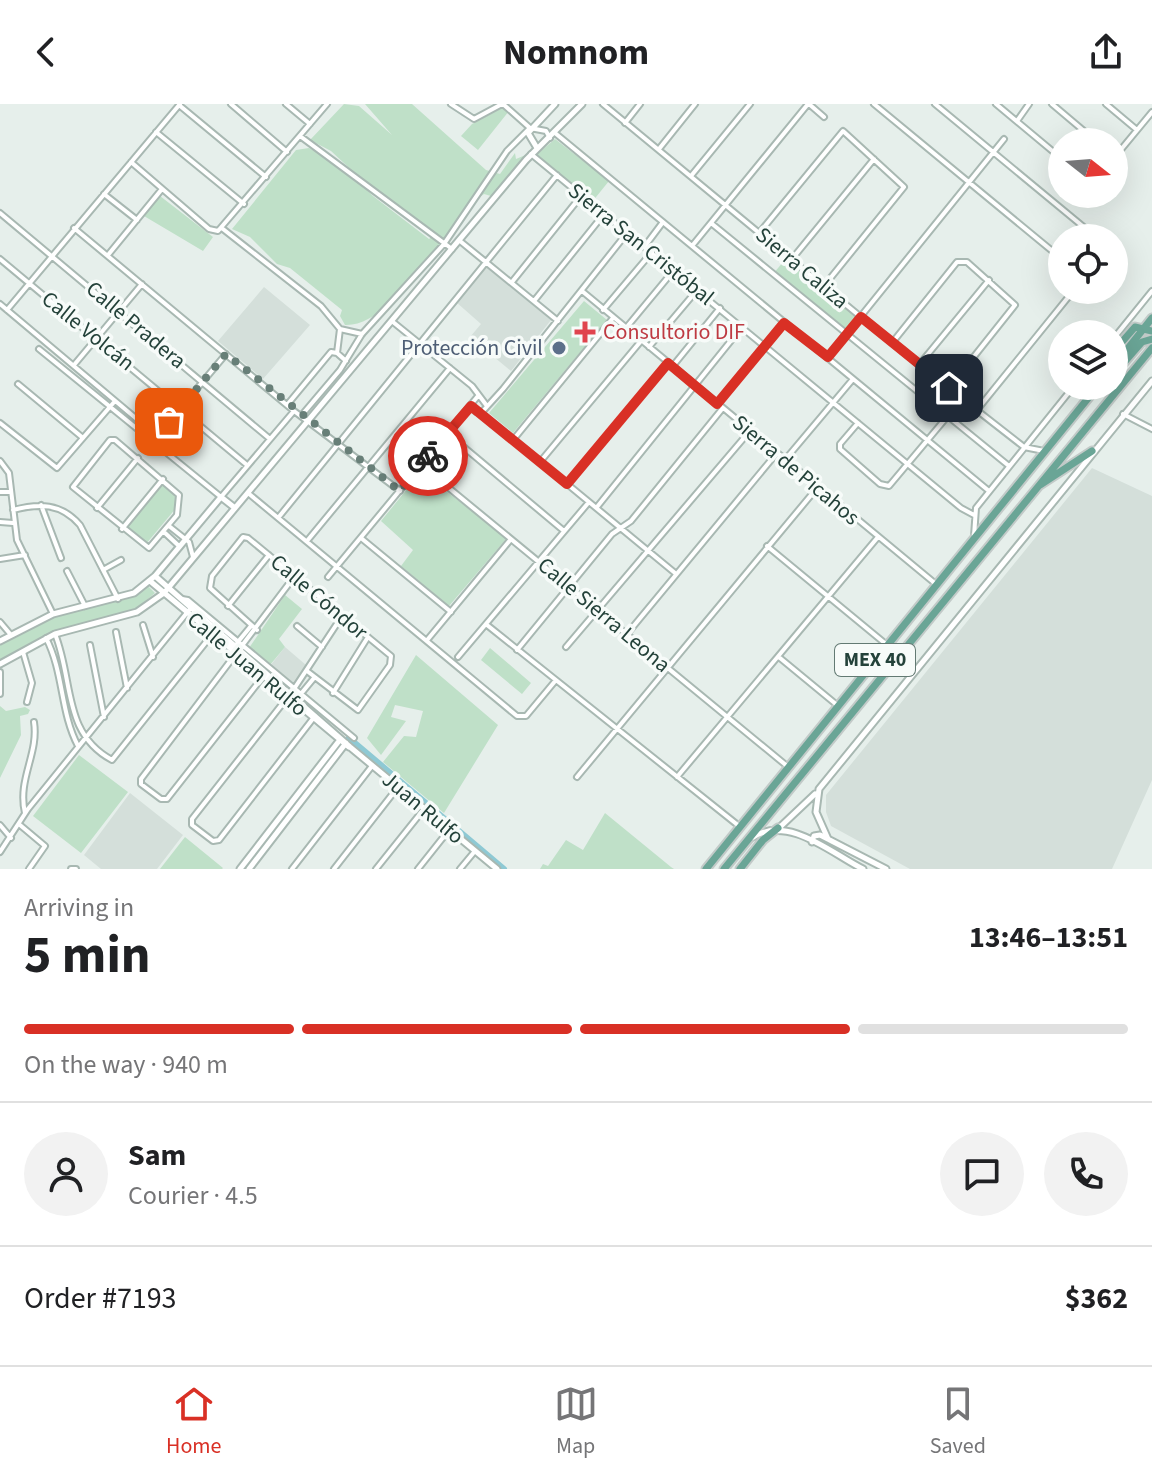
<!DOCTYPE html>
<meta charset="utf-8">
<style>
body{margin:0;font-family:"Source Sans 3",sans-serif;background:#f2f2f2;color:#202124;height:100vh;display:flex;flex-direction:column;font-size:30px;white-space:nowrap}
*{box-sizing:border-box;margin:0}
p{font-size:26px;color:#757577}
.icon{flex:none;width:44px;height:44px;fill:none;stroke:currentColor;stroke-width:2;stroke-linecap:round;stroke-linejoin:round}
.map{position:relative;height:765px;overflow:hidden}
.sheet{display:flex;flex-direction:column;background:#fff;flex:1}
.sheet>*{flex:none}
.needle{width:52px;rotate:107deg}
.fabs{position:absolute;left:1048px;top:24px;display:grid;gap:16px}
.fabs a{display:grid;place-items:center;width:80px;height:80px;border-radius:50%;background:#fff;box-shadow:0 8px 32px #0002;font-size:40px}
.pin{position:absolute;display:grid;place-items:center;width:68px;height:68px;color:#fff;margin:-34px;border-radius:16px;box-shadow:0 4px 12px #0006}
.courier{position:absolute;display:grid;place-items:center;width:80px;height:80px;margin:-40px;border:6px solid #d93025;border-radius:50%;background:#fff;color:#222;box-shadow:0 2px 10px #0007}
.overview em{font-style:normal;font-weight:700}
.overview div{display:flex;flex-direction:column-reverse}
.overview{display:flex;align-items:center;justify-content:space-between;height:136px;padding:0 24px}
h1{font-size:52px;font-weight:700;line-height:60px}
.bar{display:grid;grid-template-columns:repeat(4,1fr);gap:12px 8px;align-content:center;height:96px;padding:0 24px}
.bar i{height:10px;border-radius:6px;background:#e0e0e0}
.bar .selected{background:#d93025}
.bar p{grid-column:span 4}
.line{display:flex;align-items:center;gap:20px;padding:0 24px;border-top:2px solid #e0e0e0}
.line div{flex:1}
.round{display:grid;place-items:center;flex:none;width:84px;height:84px;border-radius:42px;background:#f2f2f2}
header{display:flex;justify-content:space-between;align-items:center;height:104px;padding:0 24px;background:#fff;font-size:36px;font-weight:700}
.tab-bar{display:flex;justify-content:space-around;align-items:center;height:112px;border-top:2px solid #e0e0e0;background:#fff;font-size:22px;color:#757577}
.tab-bar a{display:grid;justify-items:center;gap:4px}
.tab-bar .selected{color:#d93025}
.map>svg:first-child{display:block}
.built{fill:#d4dfda}
.green{fill:#bfe0c8}
.lines{fill:none;stroke-linecap:round;stroke-linejoin:round}
.canal{stroke:#8ec9d4;stroke-width:6}
.minor-casing{stroke:#a8b8b2;stroke-width:8}
.tertiary-casing{stroke:#a8b8b2;stroke-width:9}
.primary-casing{stroke:#c2cac8;stroke-width:11}
.minor{stroke:#fff;stroke-width:4}
.tertiary{stroke:#fff;stroke-width:5}
.primary{stroke:#6aa596;stroke-width:7}
.done{stroke:#687f78;stroke-width:8;stroke-dasharray:0 14.4}
.route{stroke:#d93025;stroke-width:10}
.health-dot{fill:#e0444e;stroke:#f7fbf9;stroke-width:3}
.service-dot{fill:#5c6f8a;stroke:#f7fbf9;stroke-width:3}
.labels{text-anchor:middle;dominant-baseline:central;stroke-width:7;stroke-linejoin:round;paint-order:stroke}
.shield{fill:#f7fbf9;stroke:#637a73;stroke-width:2}
.shield-label{font-size:20px;font-weight:bold;fill:#24423a}
.street-label{font-size:22px;fill:#24423a;stroke:#f7fbf9}
.health-label{font-size:22px;fill:#be3a42;stroke:#f7fbf9;text-anchor:start}
.service-label{font-size:22px;fill:#4e5e75;stroke:#f7fbf9;text-anchor:end}
</style>
<header><svg class="icon" aria-label="back" viewBox="0 0 24 24"><path d="M15 5l-7 7 7 7"/></svg>Nomnom<svg class="icon" aria-label="share" viewBox="0 0 24 24"><path d="M12 15V3M7 8l5-5 5 5M5 13v7h14v-7"/></svg></header>
<div class="map">
<svg width="1152" height="765" viewBox="0 0 1152 765">
<rect width="100%" height="100%" fill="#e6efeb"/>
<path class="built" d="M484,161L551,216L511,267L470,233L481,220L456,198Z
M264,183L310,221L263,275L218,237Z
M1092,364L1152,392V676L1112,765H910L831,722L826,708V691Z
M285,543L306,561L294,579L270,562Z
M130,689L183,731L157,765H101L84,751Z"/>
<path class="green" d="M344,0L359,2L392,31L365,0H412L486,66L500,70L515,49L516,55L528,50L491,92L484,90C445,118 396,223 345,221L340,212L342,206L290,164L277,160L250,133L232,125L296,46L309,44L323,52L333,53L373,92L429,135L435,130L361,75L331,47L310,36Z
M502,4L509,7L478,46L461,32L472,20Z
M555,35L609,77L592,98L535,52Z
M160,92L213,133L203,147L144,112Z
M789,151L863,213L847,232L773,170Z
M584,197L607,216L513,329L489,309Z
M421,368L507,434L449,502L401,462L413,446L381,417Z
M161,380L175,391L177,403L146,440L126,424Z
M148,482L155,489L137,504L54,528L0,556V541L50,514L130,494Z
M285,491L302,505L279,535L285,543L270,561L249,544Z
M490,544L531,579L522,590L481,556Z
M416,551L498,621L444,709L383,658L404,632L416,633L423,607L395,601L391,613L406,617L381,651L367,634Z
M0,602L6,607L25,603L30,606L28,610L20,612L21,631L0,674Z
M79,651L128,688L81,749L33,712Z
M605,709L671,763L674,765H540L543,760L548,762L566,736L583,746Z
M185,733L223,764L222,765H160Z"/>
<g class="lines">
<path class="canal" d="M349,634L504,765"/>
<g class="minor-casing">
<path id="minor" d="M231,0L287,48
M286,0L310,20
M451,0L474,15L502,0
M503,0L530,24L546,27L550,34
M603,0L919,261L1024,343L1044,347
M809,0L824,13
M874,0L1062,155
M935,0L1097,134
M996,0L1062,55
M1052,0L1097,38
M1106,0L1137,26
M179,1L266,73
M1017,17L1029,0
M625,19L640,0
M156,28L244,100
M555,29L989,387
M300,32L452,145
M659,45L695,0
M531,50L961,404L974,411
M1114,54L1152,8
M131,58L209,125L218,127L327,0
M691,72L750,0
M104,90L137,116
M0,109L270,335
M711,119L1009,362
M74,124L294,307L400,387
M223,125L321,202L340,225L362,230
M760,128L843,27L904,83L824,182
M460,137L558,217
M645,142L663,118
M692,142L808,0
M108,151L162,85
M0,155L247,361
M792,155L874,55
M512,178L581,92
M582,187L937,481
M534,197L604,110
M0,200L157,332L163,345
M7,206L180,0
M603,206L652,148
M393,218L472,282L487,302
M626,224L674,166
M1114,234L1152,187
M892,239L957,158H967L1015,201L949,284
M649,243L698,185
M39,245L221,393L294,307
M337,249L340,225
M828,253L1004,35
M74,261L142,180
M919,261L989,176
M672,263L720,204
M18,280L83,334
M717,300L784,219
M287,301L331,248L337,249L346,257
M471,302L476,308L483,307L503,285L627,129
M977,306L1074,186
M480,308L675,469
M1123,310L1152,325
M301,312L340,266L362,230L444,140L507,47L530,24
M0,319L57,364L115,297
M858,319L840,340V345L880,380L889,382L962,295
M447,329L564,427
M158,331L226,250
M110,336H115L179,391L177,411L149,444L73,383Z
M513,336L613,214
M0,357L9,369L17,436L53,510
M784,357L853,275
M540,358L641,237
M421,361L787,662
M567,380L668,259
M0,388H10
M248,389L517,612H526L556,576
M41,401L61,454
M597,403L742,223
M97,404L138,354
M13,406C39,399 61,399 80,421L118,495
M278,414L557,71
M0,418L13,419
M169,422L189,438L193,453
M122,425L163,375
M164,428L179,442
M974,432L976,404L1074,282
M361,434L451,508
M307,437L450,264
M767,442L887,541
M0,455L25,451
M103,466L121,456
M67,467L85,502
M328,473L478,292
M182,495L188,496L354,634
M228,502L269,451
M0,518L11,531
M143,521L153,553
M487,521L739,722
M297,522L322,543
M257,526L210,484L212,472L243,433L248,434L391,552L390,561L358,606L307,567
M116,528L127,584
M55,530C74,577 62,629 112,656L214,528
M627,530L776,350
M46,534C64,569 60,608 78,642
M428,535L511,435
M237,539L251,522
M90,541L104,613
M566,543L749,328
M517,546L612,430L631,417L722,305
M23,548L32,579L27,598
M458,553L589,398
M780,554L837,601
M0,568V590
M265,570L167,695H161L141,680V675L294,473
M333,589L368,533
M295,597L314,574
M315,612L219,736L213,737L192,721V715L294,585L342,512
M577,673L817,384
M677,673L878,433
M25,709C17,675 39,650 34,618
M0,721L11,734
M20,721L45,742L29,765
M0,748L28,705L190,505
M71,765H76
M292,765L372,662
M334,765L398,683
M376,765L424,705
M418,765L449,726
M460,765L475,747"/>
</g>
<g class="tertiary-casing">
<path id="tertiary" d="M537,44L528,29L555,0
M155,472L350,643L497,765
M150,477L349,643
M0,537L53,510L134,489L155,472L221,393L235,404
M0,560L55,530L137,508L164,489L526,56L582,0
M779,724L815,690
M753,733C789,711 831,749 863,765
M828,735L816,708L819,685L1152,277
M812,738L814,732L820,731L886,765
M240,765L339,637
M249,765L346,639"/>
</g>
<g class="primary-casing">
<path id="primary" d="M1114,247L1135,223L1152,227
M1114,262L1152,214
M1114,270L1142,238L1152,235
M1040,381L1092,347
M706,765L1098,282
M724,765L1152,244
M740,765L763,736L778,724"/>
</g>
<use href="#minor" class="minor"/>
<use href="#tertiary" class="tertiary"/>
<use href="#primary" class="primary"/>
</g>
<g class="lines">
<path class="done" d="M169,318L226,250L400,387L428,352"/>
<path class="route" d="M428,352L471,302L567,380L668,259L717,300L784,219L828,253L861,213L949,284"/>
</g>
<path class="health-dot" d="M581 216h8v8h8v8h-8v8h-8v-8h-8v-8h8z"/>
<circle class="service-dot" cx="559" cy="244" r="8"/>
<g class="labels">
<rect class="shield" x="835" y="540" width="80" height="32" rx="6"/>
<g class="shield-label">
<text x="875" y="556">MEX 40</text>
</g>
<g class="street-label">
<text transform="translate(641 140) rotate(39)">Sierra San Cristóbal</text>
<text transform="translate(802 164) rotate(40)">Sierra Caliza</text>
<text transform="translate(136 221) rotate(40)">Calle Pradera</text>
<text transform="translate(88 227) rotate(39)">Calle Volcán</text>
<text transform="translate(796 366) rotate(40)">Sierra de Picahos</text>
<text transform="translate(319 493) rotate(40)">Calle Cóndor</text>
<text transform="translate(604 511) rotate(40)">Calle Sierra Leona</text>
<text transform="translate(247 560) rotate(40)">Calle Juan Rulfo</text>
<text transform="translate(423 704) rotate(40)">Juan Rulfo</text>
</g>
<g class="health-label">
<text x="603" y="228">Consultorio DIF</text>
</g>
<g class="service-label">
<text x="543" y="244">Protección Civil</text>
</g>
</g>
</svg>
<div class="fabs">
<a><svg class="needle" viewBox="-14 -14 28 28"><path d="M0-13l5 13h-10z" fill="#e53935"/><path d="M0 13l5-13h-10z" fill="#757577"/></svg></a>
<a><svg class="icon" aria-label="locate" viewBox="0 0 24 24"><circle cx="12" cy="12" r="6"/><path d="M12 2v4M12 18v4M2 12h4M18 12h4"/></svg></a>
<a><svg class="icon" aria-label="layers" viewBox="0 0 24 24"><path d="M12 4l9 5-9 5-9-5zM3 14l9 5 9-5"/></svg></a>
</div>
<div class="pin" style="left:169px;top:318px;background:#ea580c"><svg class="icon" aria-label="bag" viewBox="0 0 24 24"><path d="M5 8h14l-1 12H6zM9 8a3 3 0 0 1 6 0"/></svg></div>
<div class="pin" style="left:949px;top:284px;background:#1f2937"><svg class="icon" aria-label="home" viewBox="0 0 24 24"><path d="M3 11l9-7 9 7M6 9v11h12V9"/></svg></div>
<div class="courier" style="left:428px;top:352px"><svg class="icon" aria-label="bike" viewBox="0 0 24 24"><circle cx="6" cy="16" r="4"/><circle cx="18" cy="16" r="4"/><path d="M6 16l4-8h5l3 8M10 8l3 8H6M13 5h3"/></svg></div>
</div>
<section class="sheet">
<div class="overview"><div><h1>5 min</h1><p>Arriving in</p></div><em>13:46–13:51</em></div>
<div class="bar"><i class="selected"></i><i class="selected"></i><i class="selected"></i><i></i><p>On the way · 940 m</p></div>
<div class="line" style="height:144px"><a class="round"><svg class="icon" aria-label="person" viewBox="0 0 24 24"><circle cx="12" cy="8" r="4"/><path d="M4 21q1-7 8-7t8 7"/></svg></a><div><b>Sam</b><p>Courier · 4.5</p></div><a class="round"><svg class="icon" aria-label="chat" viewBox="0 0 24 24"><path d="M4 5h16v11H9l-5 4z"/></svg></a><a class="round"><svg class="icon" aria-label="phone" viewBox="0 0 24 24"><path d="M5 4h4l2 5-3 2q2 4 5 5l2-3 5 2v4C11 20 4 13 5 4z"/></svg></a></div>
<div class="line" style="height:104px"><div>Order #7193</div><b>$362</b></div>
</section>
<nav class="tab-bar">
<a class="selected"><svg class="icon" aria-label="home" viewBox="0 0 24 24"><path d="M3 11l9-7 9 7M6 9v11h12V9"/></svg>Home</a>
<a><svg class="icon" aria-label="map" viewBox="0 0 24 24"><path d="M3 6l6-2 6 2 6-2v14l-6 2-6-2-6 2zM9 4v14M15 6v14"/></svg>Map</a>
<a><svg class="icon" aria-label="saved" viewBox="0 0 24 24"><path d="M7 4h10v16l-5-4-5 4z"/></svg>Saved</a>
</nav>
